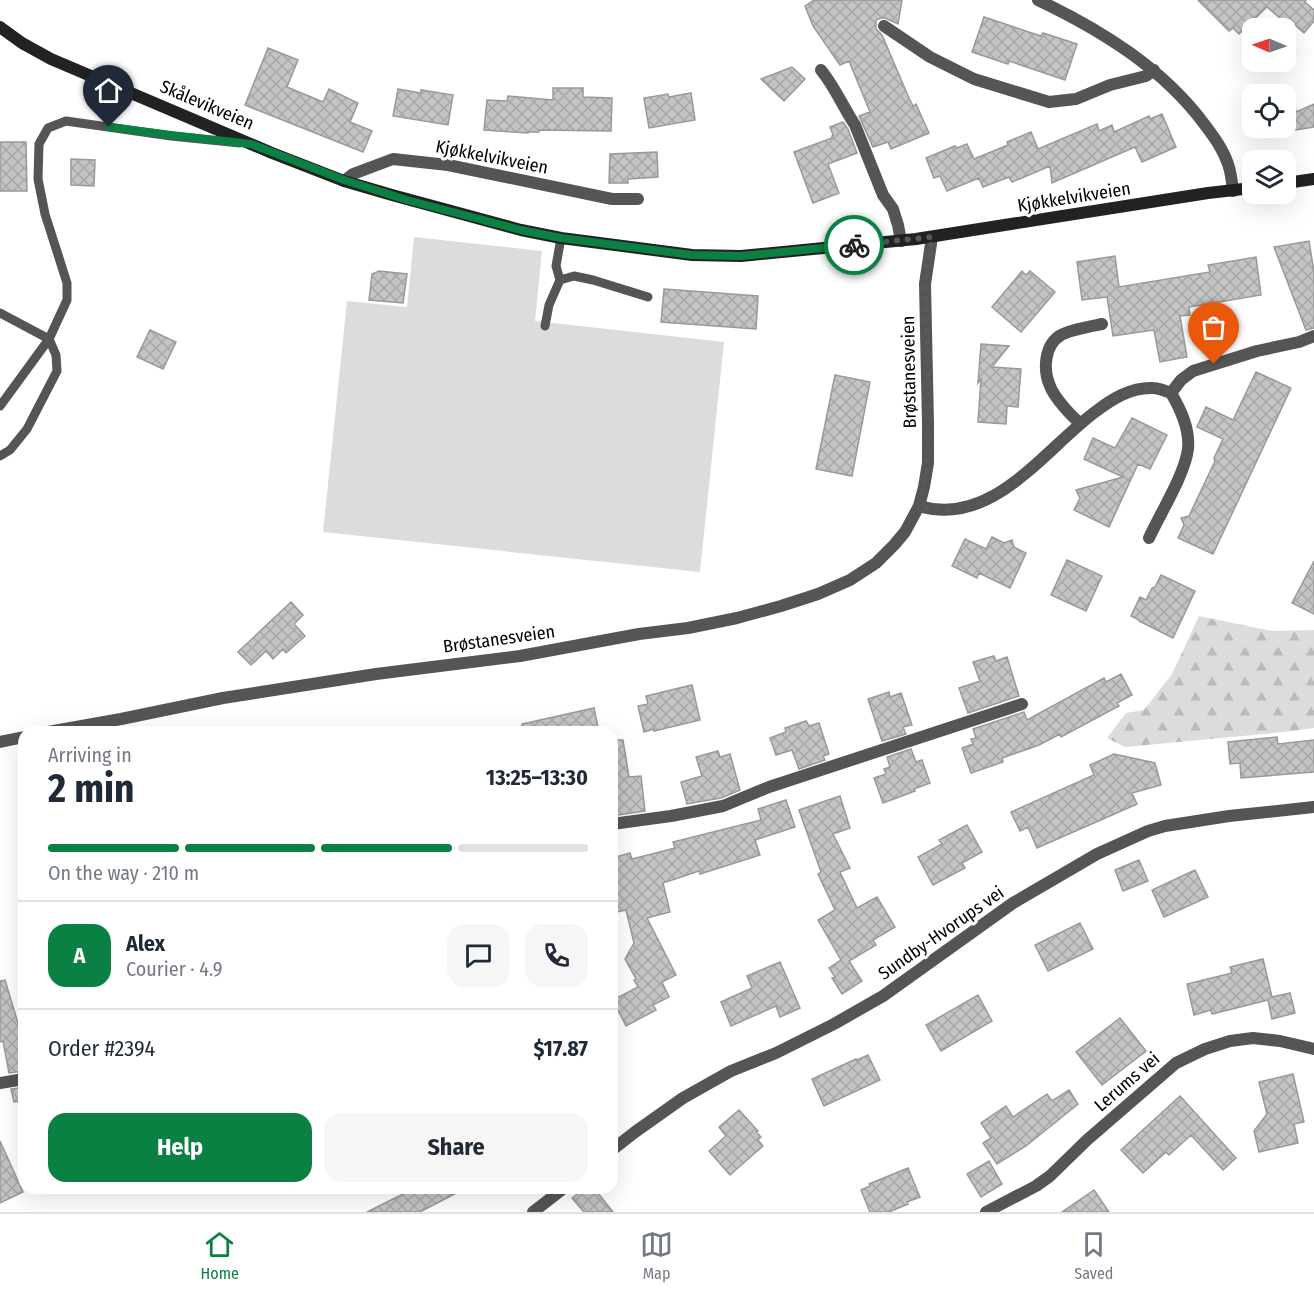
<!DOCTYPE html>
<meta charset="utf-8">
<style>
body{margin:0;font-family:"Fira Sans Condensed",sans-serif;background:#f6f6f7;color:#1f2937;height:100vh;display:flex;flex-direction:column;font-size:22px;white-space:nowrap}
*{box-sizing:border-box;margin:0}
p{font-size:20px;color:#747a83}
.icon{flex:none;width:33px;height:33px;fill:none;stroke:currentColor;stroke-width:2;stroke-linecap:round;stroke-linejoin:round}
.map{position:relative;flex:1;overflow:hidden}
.sheet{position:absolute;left:18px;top:726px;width:600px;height:468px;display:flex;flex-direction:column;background:#fff;border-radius:18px;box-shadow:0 6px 24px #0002}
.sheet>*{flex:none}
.needle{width:39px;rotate:272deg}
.fabs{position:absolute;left:1242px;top:18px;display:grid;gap:12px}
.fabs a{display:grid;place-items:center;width:54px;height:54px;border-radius:12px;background:#fff;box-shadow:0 6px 24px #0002;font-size:30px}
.pin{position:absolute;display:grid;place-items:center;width:51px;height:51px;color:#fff;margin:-62px -26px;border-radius:50% 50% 50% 0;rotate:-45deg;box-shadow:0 0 6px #0007}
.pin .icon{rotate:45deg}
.courier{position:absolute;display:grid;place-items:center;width:60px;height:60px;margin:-30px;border:4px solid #0b8043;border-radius:50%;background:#fff;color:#222;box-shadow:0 2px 8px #0007}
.summary em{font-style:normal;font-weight:700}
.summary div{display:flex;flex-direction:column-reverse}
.summary{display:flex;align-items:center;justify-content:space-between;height:102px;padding:0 30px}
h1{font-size:39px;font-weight:700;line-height:45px}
.bar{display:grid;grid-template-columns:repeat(4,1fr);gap:9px 6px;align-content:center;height:72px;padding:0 30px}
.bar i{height:8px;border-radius:4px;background:#e0e1e3}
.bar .current{background:#0b8043}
.bar p{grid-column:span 4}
.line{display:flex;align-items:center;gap:15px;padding:0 30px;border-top:2px solid #e0e1e3}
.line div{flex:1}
.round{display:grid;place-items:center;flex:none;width:63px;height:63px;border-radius:18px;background:#f6f6f7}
.cta{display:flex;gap:12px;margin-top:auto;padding:12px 30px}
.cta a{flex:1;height:69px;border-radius:18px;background:#0b8043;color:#fff;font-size:24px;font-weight:700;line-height:69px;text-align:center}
.cta a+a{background:#f6f6f7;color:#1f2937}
.dock{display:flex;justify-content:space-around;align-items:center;height:84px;border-top:2px solid #e0e1e3;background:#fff;font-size:16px;color:#747a83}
.dock a{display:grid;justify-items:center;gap:3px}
.dock .current{color:#0b8043}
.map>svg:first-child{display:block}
.forest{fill:url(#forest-firs)}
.pitch{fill:#dcdcdc}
.building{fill:url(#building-cross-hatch);stroke:#999;stroke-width:1.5}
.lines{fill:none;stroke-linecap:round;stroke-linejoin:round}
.service{stroke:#555;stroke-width:9}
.minor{stroke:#555;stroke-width:12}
.tertiary{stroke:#555;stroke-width:12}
.secondary{stroke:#222;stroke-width:12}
.done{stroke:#595959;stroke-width:6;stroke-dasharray:0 10.8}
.route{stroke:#0b8043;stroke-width:8}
.labels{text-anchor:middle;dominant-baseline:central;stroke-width:6;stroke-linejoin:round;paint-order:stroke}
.street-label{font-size:18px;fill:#000;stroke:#fff}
</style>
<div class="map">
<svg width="1314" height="1212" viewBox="0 0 1314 1212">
<defs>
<pattern id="forest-firs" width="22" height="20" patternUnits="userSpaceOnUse" patternTransform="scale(1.5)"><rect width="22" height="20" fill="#dcdcdc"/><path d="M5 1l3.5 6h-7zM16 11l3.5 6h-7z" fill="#bbb"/></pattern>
<pattern id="building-cross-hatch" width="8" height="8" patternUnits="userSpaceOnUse" patternTransform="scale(1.5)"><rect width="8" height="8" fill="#c4c4c4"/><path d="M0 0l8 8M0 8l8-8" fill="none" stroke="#a7a7a7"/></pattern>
</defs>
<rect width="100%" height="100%" fill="#fff"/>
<path class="forest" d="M1199,616L1272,631L1314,630V728L1284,732L1125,747L1107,738L1126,713L1144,710L1172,674Z"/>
<path class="pitch" d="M414,237L542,251L535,321L724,342L700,572L323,532L347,301L407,307Z"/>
<path class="building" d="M814,0H902L898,24L885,18H881L876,20V29L882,35L909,98L913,106L916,104L929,133L891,149L888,142L873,147L859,116L870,112L849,61L840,65L813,26L805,6Z
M1198,0H1306L1305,2L1314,10V21L1304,33L1290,21L1287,24L1267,7L1239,34L1233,28L1229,31Z
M984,17L1041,36L1043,33L1077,44L1065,80L1009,61L1008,64L972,52Z
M268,48L298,60L287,87L323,102L329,89L358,103L350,122L372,131L363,152L245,105Z
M792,67L805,79L784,101L761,79Z
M553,88H583V97L612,98L611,131L539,130V132H529L528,133L484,130L487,100L507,101L508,96L553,100Z
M398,89L421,93V90L453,95L448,125L393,116Z
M691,93L695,120L649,128L644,98L668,94L669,97Z
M1293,94L1296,112L1314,104V127L1257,136L1255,129L1258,128H1286V95Z
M1162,114L1176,147L1142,162L1135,147L1052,183L1050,166L1012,182L1009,177L983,187L979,178L947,191L940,176L934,178L926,158L955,146L957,148L967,144L974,159L1008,145L1007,142L1031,132L1038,149L1097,124L1099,131L1112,125L1114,132L1149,116L1150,119Z
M843,122L848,129L857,153L828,164L839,193L813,203L794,152L832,138V136L833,135L830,127Z
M0,142H26L27,191H0Z
M657,152L658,177L628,179V183H609L610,154Z
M71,159L95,160L94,186L71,185Z
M1309,241L1314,272V328L1306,330L1274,247Z
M1115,256L1119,287L1210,272L1208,265L1256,257L1261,295L1189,307L1190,315L1180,316L1187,357L1160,362L1154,330L1113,336L1107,297L1082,300L1077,262Z
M379,271L407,274L403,303L369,300L372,274Z
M1022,271L1026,275L1030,271L1055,292L1021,332L992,307Z
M664,289L758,296L756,329L661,322Z
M150,330L176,342L163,369L137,357Z
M981,344L1009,346L992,367L1021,369L1018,407L1007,406L1006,424L978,422L981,379L978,383Z
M1256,372L1291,388L1213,554L1178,538L1184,525L1181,518L1189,516L1215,461L1214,458L1223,439L1197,427L1206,407L1233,420Z
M835,375L870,382L852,476L816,469Z
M1132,418L1167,435L1150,469L1138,464L1109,527L1074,510L1080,498L1076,490L1123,477L1084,459L1093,438L1115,448Z
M992,537L1004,543L1012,540L1014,547L1026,553L1010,588L979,573L977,578L952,566L965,539L986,549Z
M1067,560L1102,576L1086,611L1051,595Z
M1314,561V614L1292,603Z
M1161,575L1195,591L1173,638L1139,621V620L1131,616L1140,597L1146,600L1152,588L1155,587Z
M291,602L303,615L294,624L305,636L286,653L283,649L273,659L266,651L251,665L238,652Z
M994,656L996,661L1007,657L1019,696L968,713L959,688L980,681L973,662Z
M1121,674L1132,695L1117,703L1119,706L1061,737L1060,734L1039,745L1002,758L1003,762L971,773L962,748L973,744L971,739L976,738L973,729L1024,712L1027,720L1104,678L1106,682Z
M692,685L700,720L654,731V729L644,732L638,706L648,704L646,696Z
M889,692L890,697L901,693L912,725L903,727L906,734L882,741L868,699Z
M594,708L599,732H523L522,724Z
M806,721L809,726L819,723L829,754L823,756L825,760L799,769L792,750L776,755L770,738L786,732L785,728Z
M1277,737L1278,744L1314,740V772L1241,778L1240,763L1230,764L1228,742Z
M612,740H623L629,777L641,776L645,811L612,816Z
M911,749L916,762L922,760L930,783L914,789L915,791L883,803L874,778L886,774L884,769L890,767L887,757Z
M718,751L720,757L730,754L740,790L721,798L687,804L681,782L702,776L696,757Z
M1114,754L1155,763L1161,785L1132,793L1137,804L1037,848L1028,827L1020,831L1011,812L1094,775L1090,765Z
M840,796L850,828L833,834L850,868L840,872L857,908L877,897L895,927L873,940L876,945L849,961L862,981L842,994L832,978L835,977L829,968L841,960L818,920L835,910L818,874L821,872L799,810Z
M786,800L795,827L755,840L760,855L700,874L699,871L663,883L670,912L647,918L676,975L662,982L669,997L653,1005L656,1010L626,1026L613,1000L638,987L634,980L636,979L625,959L634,943L626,910L612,913V858L630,853L632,859L675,848L673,842L761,820L758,809Z
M967,825L982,852L962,863L965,868L933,885L918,857L942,844L939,840Z
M1139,860L1148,881L1123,891L1115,870Z
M1195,870L1208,897L1164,917L1152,890Z
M1080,923L1093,949L1048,971L1035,945Z
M1263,959L1272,997L1290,993L1295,1013L1272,1019L1268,1000L1212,1014L1211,1010L1194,1015L1187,984L1232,973L1230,967Z
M780,962L800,1008L780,1017L776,1006L731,1026L721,1002L752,988L747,976Z
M5,980L24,1043V1071L9,1073L3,1041L0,1042V981Z
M978,995L992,1021L941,1051L926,1025Z
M1120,1018L1146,1051L1102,1085L1076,1052Z
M868,1055L880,1080L824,1106L812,1079L856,1059L857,1060Z
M1293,1074L1304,1122L1294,1124L1298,1143L1259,1152L1254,1131L1267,1114L1259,1082Z
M24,1087V1101L14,1102L11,1089Z
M1069,1090L1078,1104L1026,1146L997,1164L983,1143L991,1138L981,1123L1006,1106L1013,1117L1047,1094L1052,1101Z
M1180,1096L1236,1158L1223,1170L1191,1135L1169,1155L1166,1152L1143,1173L1121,1150Z
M739,1110L758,1131L756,1132L761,1137L758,1140L763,1146L730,1175L709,1151L726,1136L719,1127Z
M0,1141L23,1192L0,1203Z
M989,1161L1002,1184L981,1197L967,1174Z
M908,1168L920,1197L907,1202L908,1204L889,1212H870L861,1190L870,1186L869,1184Z
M415,1188H466L420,1212H367Z
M585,1188H594L613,1212H584L572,1198Z
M1094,1190L1109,1212H1062Z"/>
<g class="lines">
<path class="service" d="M560,280L574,276L593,280L648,297
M0,313L49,339L56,355L57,371L27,429L10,450L0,456
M545,326L549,305L560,280L556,266L561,238
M0,406L49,339L67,300V283L45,214L38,179L39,144L48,128L66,121L171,136L240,143"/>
<path class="minor" d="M1038,0C1101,30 1163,68 1205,125C1214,137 1223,149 1228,164C1231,172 1232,182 1233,191
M884,26L930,57L974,79L1049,102L1076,99L1110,85L1146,76L1154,70
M821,70C835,87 843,107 855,125L883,195L893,209L898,225L901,241
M344,181L353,174L393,159L448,165L612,199H638
M1080,423C1071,416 1054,397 1050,386C1043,370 1044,345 1061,335C1069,330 1092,326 1102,324
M919,506C992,528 1044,450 1095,412C1112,399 1131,387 1153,388C1159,388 1165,391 1171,393L1181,380L1193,371L1257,351L1299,342L1314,336
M1149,538C1160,514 1185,474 1188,449C1190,429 1181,410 1171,393
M612,824L671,816L723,806L769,787L1022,704
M0,1083L24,1079
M612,1150L635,1132L683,1098L731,1071L776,1053L834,1024L883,996L1013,903L1097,854L1148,831L1165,826L1229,816L1314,807
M533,1212L564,1188
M986,1212L1036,1186L1050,1176L1087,1140L1176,1063L1205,1049L1230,1041L1253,1038L1280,1041L1314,1049"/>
<path class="tertiary" d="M48,732L121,719L223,698L376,674L520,656L639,634L688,628L737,618L781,606L818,594L850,580L876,563L894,545L905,532L919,506L924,487L928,463V423L925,284L932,237
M0,742L24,737"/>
<path class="secondary" d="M0,27L22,43L51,59L272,153L344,181L392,195L521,230L561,238L692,255L741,256L916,239L1208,193L1252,188
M1286,183L1314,179"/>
</g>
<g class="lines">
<path class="done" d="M854,245L932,237L925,284L928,372V463L924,486L919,506C992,528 1047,447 1099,409C1115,397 1133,387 1153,388C1159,388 1165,391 1171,393C1186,373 1190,371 1214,364"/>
<path class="route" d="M109,127L171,135L251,144L344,180L407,200L521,230L561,238L692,255L741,256L854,245"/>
</g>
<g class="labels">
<g class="street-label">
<text transform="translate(207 105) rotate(23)">Skålevikveien</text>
<text transform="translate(492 157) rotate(11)">Kjøkkelvikveien</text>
<text transform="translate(1074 197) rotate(-9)">Kjøkkelvikveien</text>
<text transform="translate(909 372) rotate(-91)">Brøstanesveien</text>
<text transform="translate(499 639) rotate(-8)">Brøstanesveien</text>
<text transform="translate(941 933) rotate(-35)">Sundby-Hvorups vei</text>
<text transform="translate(1127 1082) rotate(-41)">Lerums vei</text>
</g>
</g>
</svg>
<div class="fabs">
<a><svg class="needle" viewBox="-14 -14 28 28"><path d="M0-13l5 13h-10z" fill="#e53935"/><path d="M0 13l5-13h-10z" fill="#747a83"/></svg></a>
<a><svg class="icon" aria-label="locate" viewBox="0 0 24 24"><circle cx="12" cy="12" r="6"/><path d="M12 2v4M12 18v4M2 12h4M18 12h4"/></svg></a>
<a><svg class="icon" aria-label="layers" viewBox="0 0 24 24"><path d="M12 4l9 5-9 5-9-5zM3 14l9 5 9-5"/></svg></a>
</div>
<div class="pin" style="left:1214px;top:364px;background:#ea580c"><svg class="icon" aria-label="bag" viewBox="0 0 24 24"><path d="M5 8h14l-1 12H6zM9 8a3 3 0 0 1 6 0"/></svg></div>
<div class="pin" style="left:109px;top:127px;background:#1f2937"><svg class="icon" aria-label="home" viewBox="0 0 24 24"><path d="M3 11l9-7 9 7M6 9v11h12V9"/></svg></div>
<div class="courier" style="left:854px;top:245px"><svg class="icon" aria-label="bike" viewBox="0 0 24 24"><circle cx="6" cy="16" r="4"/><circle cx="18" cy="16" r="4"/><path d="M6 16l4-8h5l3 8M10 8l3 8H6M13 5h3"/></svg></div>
<section class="sheet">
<div class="summary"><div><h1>2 min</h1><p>Arriving in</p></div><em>13:25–13:30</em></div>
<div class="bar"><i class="current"></i><i class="current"></i><i class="current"></i><i></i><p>On the way · 210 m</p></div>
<div class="line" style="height:108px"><b class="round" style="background:#0b8043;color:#fff">A</b><div><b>Alex</b><p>Courier · 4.9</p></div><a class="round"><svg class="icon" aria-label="chat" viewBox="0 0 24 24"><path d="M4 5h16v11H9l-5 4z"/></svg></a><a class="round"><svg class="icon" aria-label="phone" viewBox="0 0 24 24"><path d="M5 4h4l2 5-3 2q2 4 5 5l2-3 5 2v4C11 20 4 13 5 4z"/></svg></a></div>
<div class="line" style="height:78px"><div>Order #2394</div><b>$17.87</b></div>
<div class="cta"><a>Help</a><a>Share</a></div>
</section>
</div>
<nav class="dock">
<a class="current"><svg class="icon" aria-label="home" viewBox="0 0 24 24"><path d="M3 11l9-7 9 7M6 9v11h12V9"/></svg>Home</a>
<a><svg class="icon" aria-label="map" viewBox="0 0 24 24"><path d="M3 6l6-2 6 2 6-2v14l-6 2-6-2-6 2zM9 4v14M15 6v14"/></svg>Map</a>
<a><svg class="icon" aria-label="saved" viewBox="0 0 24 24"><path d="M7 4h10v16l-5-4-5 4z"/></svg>Saved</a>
</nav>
